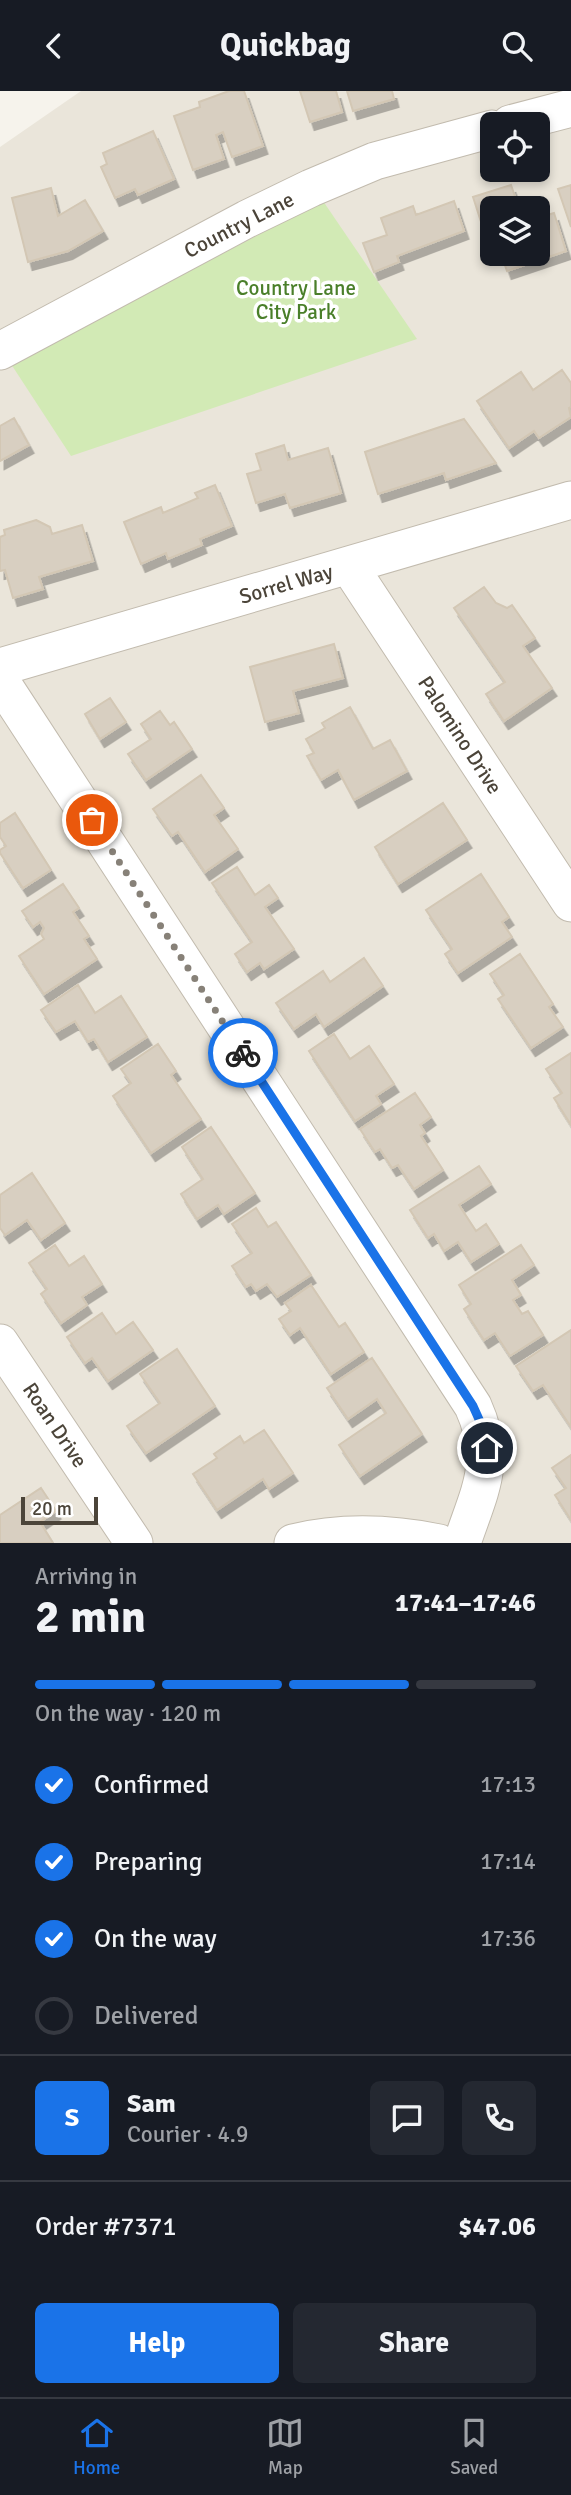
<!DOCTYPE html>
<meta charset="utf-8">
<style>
body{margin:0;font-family:Signika,sans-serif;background:#242831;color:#f1f3f6;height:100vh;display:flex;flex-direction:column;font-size:26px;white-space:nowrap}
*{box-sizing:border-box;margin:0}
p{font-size:23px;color:#9ea1a6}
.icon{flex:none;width:38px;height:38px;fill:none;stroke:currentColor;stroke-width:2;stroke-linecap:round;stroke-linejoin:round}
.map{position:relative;height:1452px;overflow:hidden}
.panel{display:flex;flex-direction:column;background:#171b24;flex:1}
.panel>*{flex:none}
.fabs{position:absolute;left:480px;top:21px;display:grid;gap:14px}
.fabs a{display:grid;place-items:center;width:70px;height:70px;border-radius:10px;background:#171b24;box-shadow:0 4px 10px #0003;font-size:35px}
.scale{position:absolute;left:21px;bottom:18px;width:77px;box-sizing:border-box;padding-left:7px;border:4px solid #4b4439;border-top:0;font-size:19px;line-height:24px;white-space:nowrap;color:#4b4439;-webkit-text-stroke:5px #fff;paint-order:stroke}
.pin{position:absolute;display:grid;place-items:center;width:60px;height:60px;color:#fff;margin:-30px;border:4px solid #fff;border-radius:50%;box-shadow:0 2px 7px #0007}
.courier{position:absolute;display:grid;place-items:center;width:70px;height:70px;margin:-35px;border:5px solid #1a73e8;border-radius:50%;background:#fff;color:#222;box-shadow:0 2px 9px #0007}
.headline em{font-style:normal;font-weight:700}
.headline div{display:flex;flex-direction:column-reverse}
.headline{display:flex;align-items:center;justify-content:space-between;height:119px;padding:0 35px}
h1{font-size:46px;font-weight:700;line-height:52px}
.bar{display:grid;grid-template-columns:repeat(4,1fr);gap:10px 7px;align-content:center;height:84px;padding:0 35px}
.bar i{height:9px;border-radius:5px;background:#363941}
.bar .current{background:#1a73e8}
.bar p{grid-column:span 4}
.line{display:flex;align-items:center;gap:18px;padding:0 35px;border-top:2px solid #363941}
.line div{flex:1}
.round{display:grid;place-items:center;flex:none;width:74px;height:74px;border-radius:10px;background:#242831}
ol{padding:0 35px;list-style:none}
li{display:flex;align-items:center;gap:21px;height:77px}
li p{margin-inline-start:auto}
li .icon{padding:7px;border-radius:50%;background:#1a73e8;color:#fff;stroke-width:4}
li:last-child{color:#9ea1a6}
li i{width:38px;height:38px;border:4px solid #363941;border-radius:50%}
.action{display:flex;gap:14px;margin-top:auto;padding:14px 35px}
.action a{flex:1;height:80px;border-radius:10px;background:#1a73e8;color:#fff;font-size:28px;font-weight:700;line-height:80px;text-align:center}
.action a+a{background:#242831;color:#f1f3f6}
header{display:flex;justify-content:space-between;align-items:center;height:91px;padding:0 35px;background:#171b24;font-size:32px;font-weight:700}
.tab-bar{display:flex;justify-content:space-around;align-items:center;height:98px;border-top:2px solid #363941;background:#171b24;font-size:19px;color:#9ea1a6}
.tab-bar a{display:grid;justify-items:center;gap:4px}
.tab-bar .current{color:#1a73e8}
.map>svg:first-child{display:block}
.residential{fill:#eae5da;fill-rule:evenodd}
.green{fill:#d2eab5}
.building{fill:#d8cfc1;stroke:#d3c7b4;stroke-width:2;filter:url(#shadow)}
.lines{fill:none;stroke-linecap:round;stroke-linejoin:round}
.minor-casing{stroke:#c2bbae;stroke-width:39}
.minor{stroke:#fff;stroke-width:37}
.done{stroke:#878178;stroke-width:7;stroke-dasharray:0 12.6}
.route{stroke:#1a73e8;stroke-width:9}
.labels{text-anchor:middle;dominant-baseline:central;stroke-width:7;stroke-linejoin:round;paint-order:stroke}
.street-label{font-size:21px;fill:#4b4439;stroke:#fff}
.park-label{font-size:21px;fill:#4a7f2a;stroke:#fff}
</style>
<header><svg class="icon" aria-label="back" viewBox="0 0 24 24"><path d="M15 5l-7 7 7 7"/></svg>Quickbag<svg class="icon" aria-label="search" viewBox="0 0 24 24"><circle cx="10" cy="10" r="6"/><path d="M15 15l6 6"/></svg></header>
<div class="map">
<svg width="571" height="1452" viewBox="0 0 571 1452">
<defs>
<filter id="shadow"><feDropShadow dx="4.5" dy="8" stdDeviation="0" flood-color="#0004"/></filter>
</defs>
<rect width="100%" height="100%" fill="#f6f3ec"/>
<path class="residential" d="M81,0H571V1452H0V56ZM492,33H537V79H492ZM492,117H537V163H492Z"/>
<path class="green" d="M323,110L417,248L71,365L11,273Z"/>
<path class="building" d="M229,0H244L263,55L232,66L223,41L216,44L224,68L193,79L174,25L200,16L199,11Z
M300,0H336L342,21L310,31Z
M347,0H392L394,8L353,20Z
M153,40L174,88L138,104L135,98L115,107L101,76L107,73L103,62Z
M511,94L519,117H492V134L483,137L473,106Z
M571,94V136L558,98Z
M51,97L58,125L85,109L103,140L68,160L28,171L12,107Z
M454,110L464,140L397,165L399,171L374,181L363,152L387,144L381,127L413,115L416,124Z
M554,122L566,160L507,180L501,163H537V127Z
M562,279L571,292V316L569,317L571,326L539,347L534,340L509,357L477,310L521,281L533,299Z
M14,327L29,354L0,370V335Z
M464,328L496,372L446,389L444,382L378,403L365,361Z
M284,354L288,369L328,357L341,402L290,417L285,403L256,412L247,383L261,379L256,363Z
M215,394L232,435L200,448L202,454L168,468L166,462L141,473L124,431L161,416L163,422L198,407L195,402Z
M36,429L50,436L52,443L82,434L93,470L39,486L43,498L13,507L5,479L0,480V446L5,444L4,439Z
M484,496L496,512L507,517L512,514L535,547L523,555L552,597L504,630L486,603L505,591L454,517Z
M334,553L343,587L293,600L299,622L265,631L250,576Z
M110,607L126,631L100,648L85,623Z
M350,616L373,658L390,649L407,680L354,709L338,679L321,689L307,665L314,662L306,648L325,637L322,632Z
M160,620L170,634L174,631L192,658L146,689L128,663L151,648L141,633Z
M201,684L224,717L214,724L238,758L205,781L178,741L172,745L153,718Z
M443,712L467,749L398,793L375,756Z
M15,722L51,779L23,797L0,762V759L6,755L0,746V732Z
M237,776L255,804L269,794L278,807L265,816L294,858L264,878L260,872L247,881L235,863L252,851L212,792Z
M481,783L509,826L502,831L512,846L458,882L445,863L452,858L426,819Z
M63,793L79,817L73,821L89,845L84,848L97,868L44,903L19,865L44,848L41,843L44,837L40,831L33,836L22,820Z
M520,863L553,913L549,916L563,936L531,957L498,908L504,904L490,883Z
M364,867L383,895L324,936L316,923L294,938L276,912L323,880L330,891Z
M78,894L95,922L121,905L147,946L108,971L94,948L88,951L75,930L56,941L41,919Z
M334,943L350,968L369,955L394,993L376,1005L381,1013L355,1030L309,960Z
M158,953L176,980L171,984L201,1028L151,1062L113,1005L131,992L121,978Z
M571,962V1034L554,1007L562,1002L546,978Z
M415,1002L431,1026L420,1034L425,1042L421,1045L443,1079L414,1098L398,1074L392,1077L380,1058L375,1061L360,1038Z
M211,1036L255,1102L224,1123L218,1114L197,1128L181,1103L203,1088L182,1056Z
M479,1075L491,1093L459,1114L476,1140L486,1133L499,1153L471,1171L458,1151L444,1160L434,1143L428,1147L410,1119Z
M32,1082L65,1132L41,1149L27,1129L5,1144L0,1137V1104Z
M256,1117L268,1136L276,1131L311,1184L277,1206L267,1193L256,1200L251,1193L246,1196L232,1175L252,1162L232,1133Z
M55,1154L69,1175L84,1165L102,1193L82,1206L87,1214L61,1232L41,1203L47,1198L29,1172Z
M521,1154L534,1174L512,1189L521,1204L513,1209L522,1223L528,1220L543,1244L510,1265L495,1242L484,1249L464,1218L471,1213L459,1194Z
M311,1194L339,1236L345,1232L364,1261L331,1283L300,1237L290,1244L279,1228L291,1220L285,1212Z
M102,1222L116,1243L133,1231L153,1259L108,1290L92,1267L85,1272L67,1246Z
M571,1239V1336L543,1294L533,1300L516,1275Z
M177,1258L215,1315L146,1362L127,1335L160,1312L140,1283Z
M372,1267L422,1343L360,1385L339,1354L386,1322L377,1308L348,1328L327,1297Z
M264,1339L293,1382L269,1398L263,1388L217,1419L193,1383L217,1367L214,1363L240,1345L244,1352Z
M571,1364V1429L555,1404L566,1397L552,1377Z
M41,1397L56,1420L40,1431L53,1452H0V1424Z"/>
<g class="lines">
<g class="minor-casing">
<path id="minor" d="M510,33L571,17
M0,260L247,128L311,97L375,70L492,38
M349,475L571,812
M0,576L571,409
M0,589L473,1315C498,1370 480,1398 462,1452
M0,1252L134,1452
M293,1452C342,1440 390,1442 439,1452"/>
</g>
<use href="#minor" class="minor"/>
</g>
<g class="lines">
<path class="done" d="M92,729L243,962"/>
<path class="route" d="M243,962L473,1315L482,1335L487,1357"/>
</g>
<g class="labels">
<g class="street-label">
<text transform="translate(239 134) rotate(-27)">Country Lane</text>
<text transform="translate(286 493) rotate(-16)">Sorrel Way</text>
<text transform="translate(460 644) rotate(57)">Palomino Drive</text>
<text transform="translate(55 1334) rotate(56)">Roan Drive</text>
</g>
<g class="park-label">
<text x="296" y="197">Country Lane<tspan x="296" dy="24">City Park</tspan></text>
</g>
</g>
</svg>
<div class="fabs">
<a><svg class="icon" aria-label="locate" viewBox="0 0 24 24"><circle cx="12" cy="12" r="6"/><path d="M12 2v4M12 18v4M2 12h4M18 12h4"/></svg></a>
<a><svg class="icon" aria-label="layers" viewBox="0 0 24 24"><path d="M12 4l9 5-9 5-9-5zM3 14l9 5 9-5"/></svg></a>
</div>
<div class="scale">20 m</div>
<div class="pin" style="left:92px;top:729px;background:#ea580c"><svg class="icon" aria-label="bag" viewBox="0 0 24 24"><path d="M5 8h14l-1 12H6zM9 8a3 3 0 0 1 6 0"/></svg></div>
<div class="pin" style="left:487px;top:1357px;background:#1f2937"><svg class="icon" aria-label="home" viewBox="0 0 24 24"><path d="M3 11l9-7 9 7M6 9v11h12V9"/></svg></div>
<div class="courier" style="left:243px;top:962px"><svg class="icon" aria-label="bike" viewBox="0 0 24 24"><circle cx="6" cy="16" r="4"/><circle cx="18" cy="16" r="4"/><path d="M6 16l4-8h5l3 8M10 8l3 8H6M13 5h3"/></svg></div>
</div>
<section class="panel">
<div class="headline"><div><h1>2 min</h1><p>Arriving in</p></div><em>17:41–17:46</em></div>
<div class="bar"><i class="current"></i><i class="current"></i><i class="current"></i><i></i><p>On the way · 120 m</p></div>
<ol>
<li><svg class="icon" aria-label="check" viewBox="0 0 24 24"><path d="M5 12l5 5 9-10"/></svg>Confirmed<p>17:13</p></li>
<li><svg class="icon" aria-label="check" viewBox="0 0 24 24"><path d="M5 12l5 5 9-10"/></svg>Preparing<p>17:14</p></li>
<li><svg class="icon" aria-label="check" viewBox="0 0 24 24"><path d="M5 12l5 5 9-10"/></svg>On the way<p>17:36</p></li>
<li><i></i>Delivered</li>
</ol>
<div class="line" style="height:126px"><b class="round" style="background:#1a73e8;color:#fff">S</b><div><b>Sam</b><p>Courier · 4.9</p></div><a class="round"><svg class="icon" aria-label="chat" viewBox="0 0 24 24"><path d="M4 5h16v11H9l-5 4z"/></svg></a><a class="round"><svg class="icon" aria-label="phone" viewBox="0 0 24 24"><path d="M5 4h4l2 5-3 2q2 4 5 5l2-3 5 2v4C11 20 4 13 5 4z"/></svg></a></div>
<div class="line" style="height:91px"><div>Order #7371</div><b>$47.06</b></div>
<div class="action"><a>Help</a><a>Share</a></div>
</section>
<nav class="tab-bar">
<a class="current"><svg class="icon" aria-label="home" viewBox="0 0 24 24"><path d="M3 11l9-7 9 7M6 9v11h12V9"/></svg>Home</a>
<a><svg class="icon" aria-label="map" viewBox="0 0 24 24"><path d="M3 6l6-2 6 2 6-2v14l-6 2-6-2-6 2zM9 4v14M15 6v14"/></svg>Map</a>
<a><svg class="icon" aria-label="saved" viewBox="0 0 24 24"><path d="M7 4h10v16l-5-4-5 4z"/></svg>Saved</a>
</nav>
